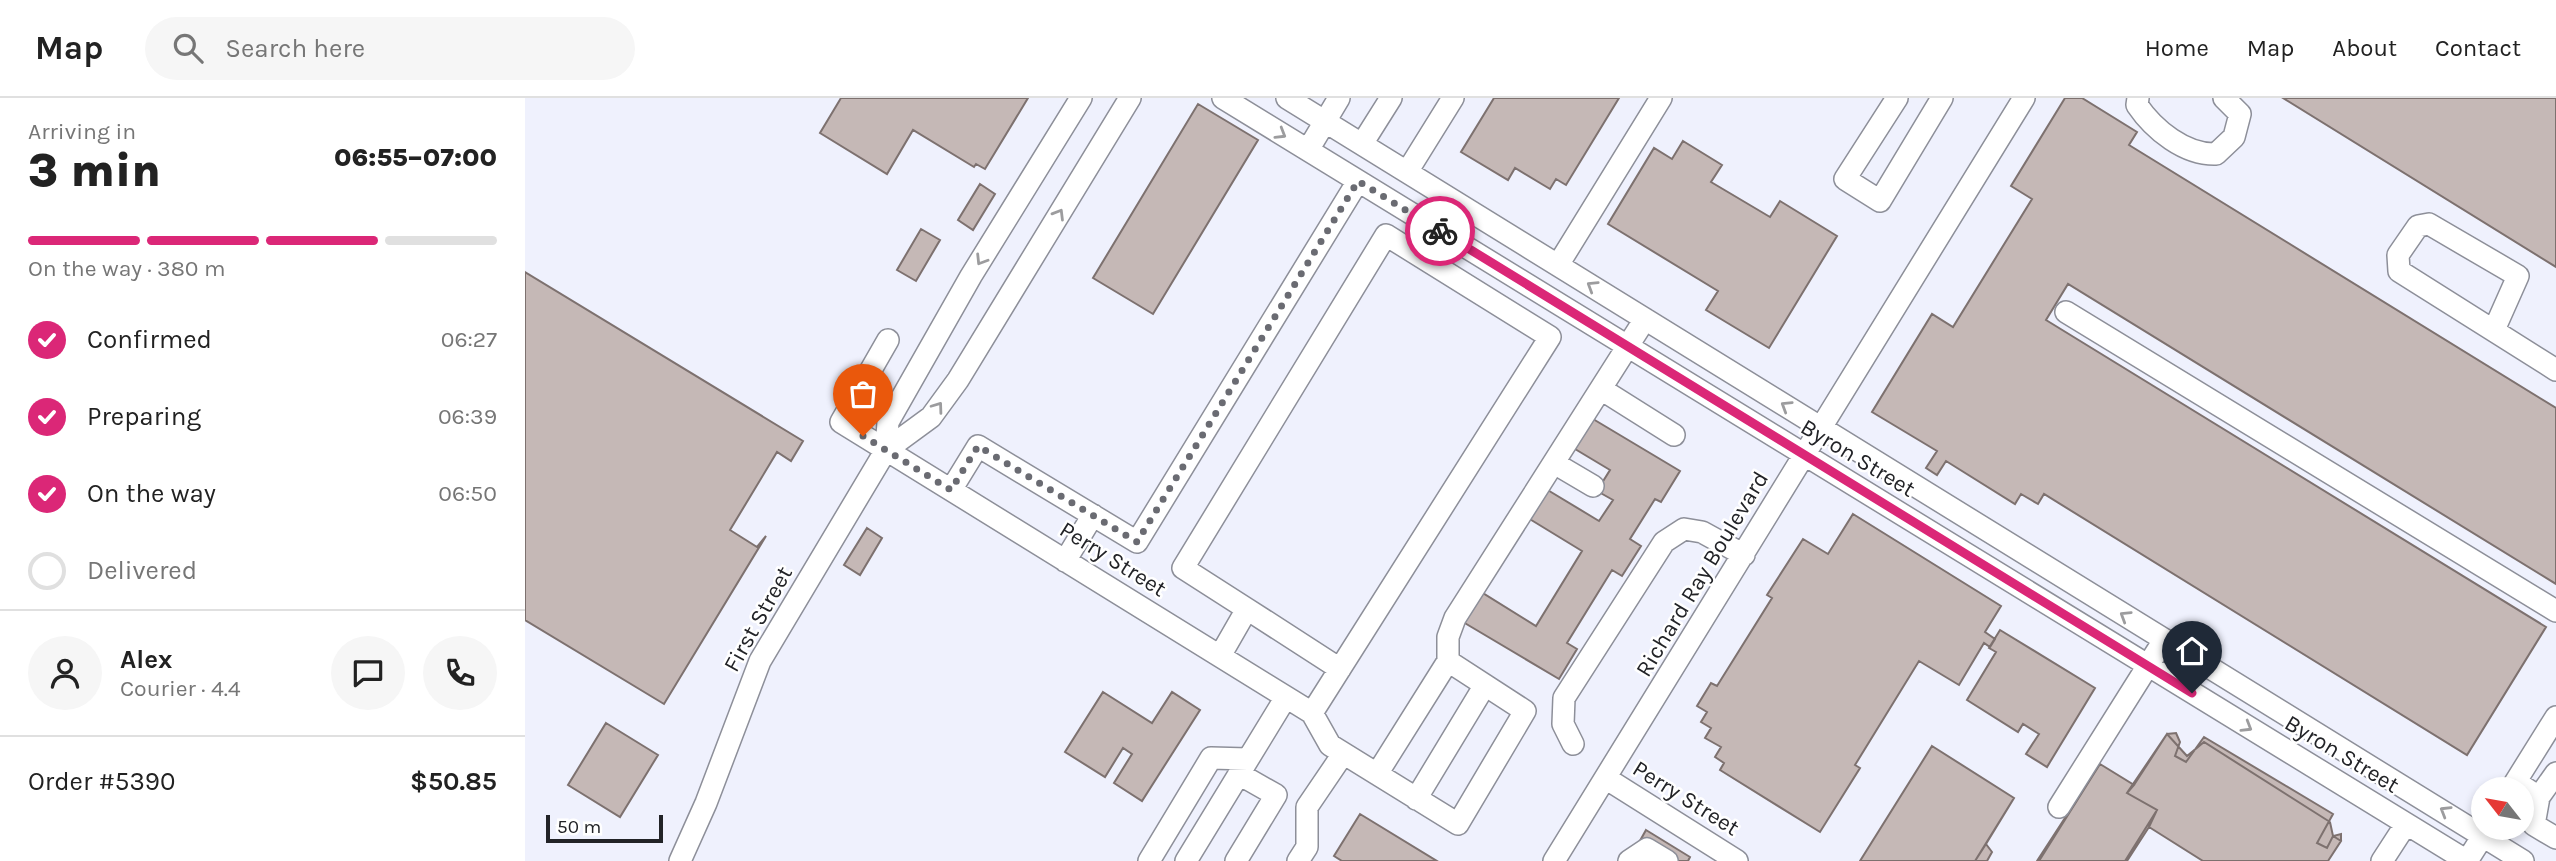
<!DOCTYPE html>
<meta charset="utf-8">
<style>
body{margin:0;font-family:Karla,sans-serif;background:#f6f6f6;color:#222;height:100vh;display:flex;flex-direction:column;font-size:26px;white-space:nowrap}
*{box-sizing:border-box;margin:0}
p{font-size:23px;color:#767676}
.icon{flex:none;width:38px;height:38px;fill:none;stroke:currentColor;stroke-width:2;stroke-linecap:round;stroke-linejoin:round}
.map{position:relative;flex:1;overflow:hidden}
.drawer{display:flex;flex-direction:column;background:#fff;width:525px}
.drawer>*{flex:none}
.needle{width:46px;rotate:301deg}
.fabs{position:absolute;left:1946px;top:679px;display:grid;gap:14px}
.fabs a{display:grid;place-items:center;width:63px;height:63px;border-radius:50%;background:#fff;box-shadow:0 4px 10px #0003;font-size:35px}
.scale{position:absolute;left:21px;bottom:18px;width:117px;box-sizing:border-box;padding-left:7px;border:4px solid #222327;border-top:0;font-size:19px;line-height:24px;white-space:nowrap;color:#222327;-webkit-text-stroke:5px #fff;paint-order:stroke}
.pin{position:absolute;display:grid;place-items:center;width:60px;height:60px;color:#fff;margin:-72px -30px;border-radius:50% 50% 50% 0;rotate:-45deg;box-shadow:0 0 7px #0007}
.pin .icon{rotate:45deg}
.courier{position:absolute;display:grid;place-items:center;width:70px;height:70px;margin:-35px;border:5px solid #db2777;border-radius:50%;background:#fff;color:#222;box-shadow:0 2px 9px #0007}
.overview em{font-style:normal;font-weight:800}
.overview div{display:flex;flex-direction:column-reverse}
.overview{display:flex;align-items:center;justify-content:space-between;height:119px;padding:0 28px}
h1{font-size:46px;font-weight:800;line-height:52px}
.bar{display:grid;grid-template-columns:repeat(4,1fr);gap:10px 7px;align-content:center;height:84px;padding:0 28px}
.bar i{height:9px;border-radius:5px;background:#e0e0e0}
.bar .selected{background:#db2777}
.bar p{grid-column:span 4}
.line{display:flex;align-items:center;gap:18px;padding:0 28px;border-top:2px solid #e0e0e0}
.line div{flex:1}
.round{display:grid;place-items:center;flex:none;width:74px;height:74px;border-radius:37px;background:#f6f6f6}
ol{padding:0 28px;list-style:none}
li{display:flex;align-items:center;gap:21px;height:77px}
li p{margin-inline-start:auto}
li .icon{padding:7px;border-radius:50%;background:#db2777;color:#fff;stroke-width:4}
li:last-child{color:#767676}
li i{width:38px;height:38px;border:4px solid #e0e0e0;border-radius:50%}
header{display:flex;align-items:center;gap:42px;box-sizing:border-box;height:98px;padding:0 35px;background:#fff;border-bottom:2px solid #e0e0e0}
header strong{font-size:33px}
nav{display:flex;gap:38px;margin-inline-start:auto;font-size:24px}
.search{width:490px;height:63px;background:#f6f6f6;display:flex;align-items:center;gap:18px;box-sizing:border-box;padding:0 24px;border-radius:38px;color:#767676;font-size:26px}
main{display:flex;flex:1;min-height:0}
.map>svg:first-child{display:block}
.building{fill:#c5b8b6;stroke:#7d716f;stroke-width:2}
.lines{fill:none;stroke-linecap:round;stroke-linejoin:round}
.minor-casing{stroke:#8d8f99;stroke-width:24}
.minor{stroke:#fff;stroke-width:21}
.oneway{stroke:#9c9c9e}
.done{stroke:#6a6b72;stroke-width:7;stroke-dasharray:0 12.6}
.route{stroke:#db2777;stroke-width:9}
.labels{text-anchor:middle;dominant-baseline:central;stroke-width:5;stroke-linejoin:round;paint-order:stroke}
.street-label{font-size:23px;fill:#222327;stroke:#fff}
</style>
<header>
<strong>Map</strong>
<div class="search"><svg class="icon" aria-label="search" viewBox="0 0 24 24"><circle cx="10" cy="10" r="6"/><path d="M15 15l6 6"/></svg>Search here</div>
<nav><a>Home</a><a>Map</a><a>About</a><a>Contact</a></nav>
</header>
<main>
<section class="drawer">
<div class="overview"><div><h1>3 min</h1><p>Arriving in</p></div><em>06:55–07:00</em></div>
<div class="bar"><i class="selected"></i><i class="selected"></i><i class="selected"></i><i></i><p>On the way · 380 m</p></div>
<ol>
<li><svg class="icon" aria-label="check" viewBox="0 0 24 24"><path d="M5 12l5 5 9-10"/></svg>Confirmed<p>06:27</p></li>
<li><svg class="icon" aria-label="check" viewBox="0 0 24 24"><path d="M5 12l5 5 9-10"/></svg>Preparing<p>06:39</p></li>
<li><svg class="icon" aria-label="check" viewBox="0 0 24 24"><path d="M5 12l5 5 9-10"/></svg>On the way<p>06:50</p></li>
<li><i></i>Delivered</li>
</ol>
<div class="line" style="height:126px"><a class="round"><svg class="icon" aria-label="person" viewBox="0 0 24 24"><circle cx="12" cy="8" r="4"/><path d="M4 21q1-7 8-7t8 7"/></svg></a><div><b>Alex</b><p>Courier · 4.4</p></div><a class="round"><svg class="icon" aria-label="chat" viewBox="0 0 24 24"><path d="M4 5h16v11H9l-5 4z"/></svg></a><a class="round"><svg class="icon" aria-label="phone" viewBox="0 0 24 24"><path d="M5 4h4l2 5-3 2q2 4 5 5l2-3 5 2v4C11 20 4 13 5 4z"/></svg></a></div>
<div class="line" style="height:91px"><div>Order #5390</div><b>$50.85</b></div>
</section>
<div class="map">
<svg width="2031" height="763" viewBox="0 0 2031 763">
<rect width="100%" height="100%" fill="#eff1fd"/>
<path class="building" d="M316,0H503L460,71L451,66L449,69L388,32L362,76L295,35Z
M969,0H1094L1041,87L1031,81L1025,91L990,70L983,82L936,54Z
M1540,0H1557L1612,34L1604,47L2031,310V486L1543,186L1521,222L2021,529L1942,657L1519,396L1513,406L1496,396L1490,406L1421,363L1412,377L1401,370L1412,353L1347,314L1407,216L1428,229L1507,101L1486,88Z
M1758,0H2031V169Z
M673,6L733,42L628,216L568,180Z
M1158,43L1197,67L1186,84L1245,119L1255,103L1312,138L1244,250L1181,212L1193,193L1083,126L1129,50L1147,61Z
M455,86L470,96L448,132L433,122Z
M396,131L415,142L391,183L372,172Z
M0,174L278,343L266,363L252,354L205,432L232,449L241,438L139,606L0,522Z
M1063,318L1155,373L1136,404L1130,401L1105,441L1116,448L1097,478L1087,472L1042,545L1052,551L1034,581L938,524L956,494L1011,528L1057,453L1003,420L1021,391L1074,423L1088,402L1072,393L1085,372L1045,348Z
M1328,416L1476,508L1460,534L1470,541L1465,549L1459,545L1434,587L1394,563L1330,667L1335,670L1295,734L1195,672L1199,665L1190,659L1196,649L1180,640L1186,630L1176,624L1182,614L1172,608L1186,585L1192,588L1247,500L1242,497L1278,441L1303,456Z
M342,430L357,440L335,477L319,467Z
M1475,532L1570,590L1522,669L1501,656L1514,636L1498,626L1493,634L1442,602L1471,554L1464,550Z
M578,594L627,625L647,594L675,612L617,703L589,685L607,656L598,650L580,679L540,654Z
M81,625L133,657L95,719L43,687Z
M1651,635L1655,644L1650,658L1661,664L1679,639L1808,716L1792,745L1802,750L1808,738L1816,736V743L1803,763H1678L1624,729L1632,712L1602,695L1642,636Z
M1642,636L1662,658L1679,644L1805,724L1808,738L1816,743L1803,763H1678L1624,729L1602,763H1514L1575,666L1609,687Z
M1407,648L1489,700L1461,746L1467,754L1462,763H1335Z
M1407,648L1489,700L1450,763H1335Z
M1575,666L1609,687L1602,695L1632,712L1600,763H1512Z
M835,716L912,763H817L809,758Z
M1121,732L1165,759L1163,763H1132L1111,750Z
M1461,746L1467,754L1462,763H1450Z"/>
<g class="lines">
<g class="minor-casing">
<path id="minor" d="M698,0L1942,763L1963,730
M762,0L1998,763
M1372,0L1320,81L1355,103L1417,0
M1613,0L1612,7C1629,32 1660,57 1691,56L1709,39L1715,16L1699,0
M837,46L866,0
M783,52L814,0
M882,74L928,0
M1033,167L1136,0
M1541,214L2031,513
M1969,232L1993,178L1904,126L1893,128L1873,157L1874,173L2031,272
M363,242L316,324L787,615L805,647L933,726L1000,613L923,563L852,676
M1076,291L1149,337
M361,352L363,324L446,178L556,0
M1029,365L1068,388
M426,392L453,348L612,444L833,83
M540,463L568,417
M722,511L815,571
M695,558L722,511L658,470L861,137L1025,239L787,615
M923,563V539L930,520L1120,221
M1048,646L1038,626L1039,600L1139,444L1159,431L1177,434L1219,457
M1082,681L1212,763
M1991,684L2014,699L2031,675
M1986,691L2031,619
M2014,699L2009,727L2031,740
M891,701L960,587
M1534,709L1639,542
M155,763L181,705L235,563L361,352L406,319L433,282L605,0
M624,763L686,660L723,661
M661,763L761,599
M711,763L751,697L714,676
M773,763L782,749V709L818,656
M1029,763L1499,0
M1104,763L1122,751L1142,763
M1857,763L1881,726"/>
</g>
<use href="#minor" class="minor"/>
</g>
<defs><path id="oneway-chevron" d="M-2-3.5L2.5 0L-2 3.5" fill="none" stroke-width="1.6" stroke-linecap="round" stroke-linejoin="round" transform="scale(1.75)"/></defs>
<g class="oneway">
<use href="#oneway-chevron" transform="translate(756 36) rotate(31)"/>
<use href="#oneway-chevron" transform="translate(534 116) rotate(-59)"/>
<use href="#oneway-chevron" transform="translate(456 162) rotate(122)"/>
<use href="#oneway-chevron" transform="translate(1067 188) rotate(-148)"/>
<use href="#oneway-chevron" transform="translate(1261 308) rotate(-148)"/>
<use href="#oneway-chevron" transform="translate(413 309) rotate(-54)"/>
<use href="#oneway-chevron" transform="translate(1600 518) rotate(-148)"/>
<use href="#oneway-chevron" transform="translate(1722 629) rotate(31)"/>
<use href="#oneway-chevron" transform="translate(1920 713) rotate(-149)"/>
</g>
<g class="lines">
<path class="done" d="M338,338L426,392L453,348L612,444L833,83L915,133"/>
<path class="route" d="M915,133L1667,595"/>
</g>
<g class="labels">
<g class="street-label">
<text transform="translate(1333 360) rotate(31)">Byron Street</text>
<text transform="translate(588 461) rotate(32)">Perry Street</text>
<text transform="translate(1177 476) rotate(-59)">Richard Ray Boulevard</text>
<text transform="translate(233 521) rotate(-61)">First Street</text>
<text transform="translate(1817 656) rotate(31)">Byron Street</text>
<text transform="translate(1161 700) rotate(32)">Perry Street</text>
</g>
</g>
</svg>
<div class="fabs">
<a><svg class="needle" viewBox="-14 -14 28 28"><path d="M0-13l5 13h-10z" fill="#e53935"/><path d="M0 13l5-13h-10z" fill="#767676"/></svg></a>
</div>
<div class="scale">50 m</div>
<div class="pin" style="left:338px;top:338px;background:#ea580c"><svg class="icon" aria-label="bag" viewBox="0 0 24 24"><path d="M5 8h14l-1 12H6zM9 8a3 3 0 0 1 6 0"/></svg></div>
<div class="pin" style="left:1667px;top:595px;background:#1f2937"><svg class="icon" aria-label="home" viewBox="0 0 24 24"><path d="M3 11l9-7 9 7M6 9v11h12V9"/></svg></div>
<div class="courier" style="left:915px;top:133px"><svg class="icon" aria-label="bike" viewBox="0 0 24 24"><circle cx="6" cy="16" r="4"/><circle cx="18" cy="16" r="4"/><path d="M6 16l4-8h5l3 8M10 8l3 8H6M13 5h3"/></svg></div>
</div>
</main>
